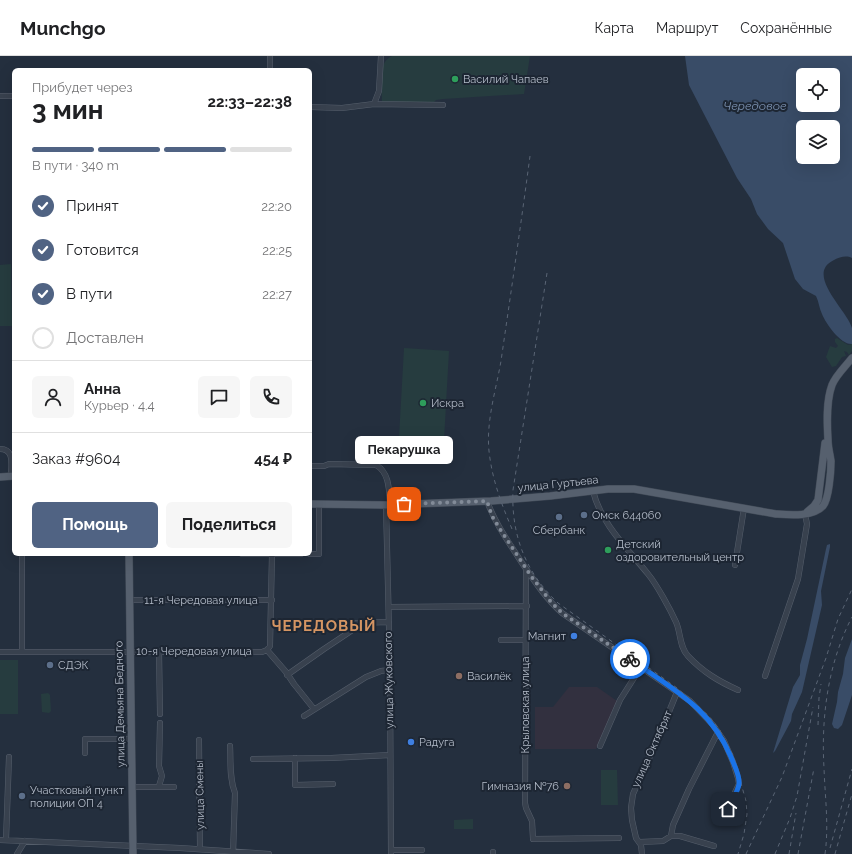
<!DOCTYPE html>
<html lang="ru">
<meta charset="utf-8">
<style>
body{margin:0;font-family:Raleway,sans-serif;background:#f6f6f6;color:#202124;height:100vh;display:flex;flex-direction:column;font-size:15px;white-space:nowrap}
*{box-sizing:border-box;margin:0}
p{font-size:13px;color:#757577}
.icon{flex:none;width:22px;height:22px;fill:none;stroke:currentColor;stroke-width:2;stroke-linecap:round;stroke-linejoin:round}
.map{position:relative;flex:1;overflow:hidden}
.drawer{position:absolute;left:12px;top:12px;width:300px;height:488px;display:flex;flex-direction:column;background:#fff;border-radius:6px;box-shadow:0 4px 16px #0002}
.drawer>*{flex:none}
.fabs{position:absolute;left:796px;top:12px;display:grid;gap:8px}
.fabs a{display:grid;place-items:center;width:44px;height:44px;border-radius:6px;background:#fff;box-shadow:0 4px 16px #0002;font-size:20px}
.pin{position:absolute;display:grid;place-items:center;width:34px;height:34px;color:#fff;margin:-17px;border-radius:8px;box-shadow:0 2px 6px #0006}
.courier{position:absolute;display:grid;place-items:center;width:40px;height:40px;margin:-20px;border:3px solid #1a73e8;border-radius:50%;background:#fff;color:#222;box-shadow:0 1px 5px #0007}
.bubble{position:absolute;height:28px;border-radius:6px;background:#fff;box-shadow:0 4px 16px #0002;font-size:13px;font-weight:700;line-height:28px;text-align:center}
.headline em{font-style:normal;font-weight:700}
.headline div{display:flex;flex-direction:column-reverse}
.headline{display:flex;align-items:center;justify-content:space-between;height:68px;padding:0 20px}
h1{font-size:26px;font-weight:700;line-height:30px}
.bar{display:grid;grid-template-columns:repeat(4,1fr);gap:6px 4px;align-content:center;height:48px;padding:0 20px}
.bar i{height:5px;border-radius:3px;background:#e0e0e0}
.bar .active{background:#506383}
.bar p{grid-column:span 4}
.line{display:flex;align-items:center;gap:10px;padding:0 20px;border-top:1px solid #e0e0e0}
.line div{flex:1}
.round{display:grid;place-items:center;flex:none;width:42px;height:42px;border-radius:6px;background:#f6f6f6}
ol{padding:0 20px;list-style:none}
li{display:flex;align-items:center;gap:12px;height:44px}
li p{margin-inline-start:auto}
li .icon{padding:4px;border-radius:50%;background:#506383;color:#fff;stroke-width:4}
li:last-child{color:#757577}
li i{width:22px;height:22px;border:2px solid #e0e0e0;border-radius:50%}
.primary-button{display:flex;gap:8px;margin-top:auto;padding:8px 20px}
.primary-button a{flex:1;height:46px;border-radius:6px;background:#506383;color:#fff;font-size:16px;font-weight:700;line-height:46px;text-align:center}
.primary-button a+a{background:#f6f6f6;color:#202124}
header{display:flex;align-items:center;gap:24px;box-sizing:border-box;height:56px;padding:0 20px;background:#fff;border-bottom:1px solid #e0e0e0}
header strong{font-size:19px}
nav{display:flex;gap:22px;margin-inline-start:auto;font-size:14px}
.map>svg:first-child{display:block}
.medical{fill:#32303f}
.green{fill:#263c3f}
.water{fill:#394c67;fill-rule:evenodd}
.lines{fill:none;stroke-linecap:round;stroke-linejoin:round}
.minor-casing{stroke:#565f6c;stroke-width:6}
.major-casing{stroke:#414a57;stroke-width:8}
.minor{stroke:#38414e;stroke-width:5}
.major{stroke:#56606e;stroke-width:7}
.rail{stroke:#5a6575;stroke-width:1;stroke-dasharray:4 4;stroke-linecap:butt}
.done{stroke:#828b98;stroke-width:4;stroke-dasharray:0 7.2}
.route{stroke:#1a73e8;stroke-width:5}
.leisure-dot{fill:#2e9e5b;stroke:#1d2633;stroke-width:1.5}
.service-dot{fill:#5c6f8a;stroke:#1d2633;stroke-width:1.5}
.shop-dot{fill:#3f7fe0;stroke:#1d2633;stroke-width:1.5}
.education-dot{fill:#8d6e63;stroke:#1d2633;stroke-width:1.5}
.labels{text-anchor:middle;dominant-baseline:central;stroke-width:4;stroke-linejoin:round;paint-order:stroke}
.poi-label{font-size:11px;fill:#b4bcc9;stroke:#1d2633;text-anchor:start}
.street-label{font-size:11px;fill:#b4bcc9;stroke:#1d2633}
.water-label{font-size:12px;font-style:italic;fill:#7c92b1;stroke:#1d2633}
.district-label{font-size:15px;font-weight:bold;letter-spacing:1px;fill:#d59563;stroke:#1d2633}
</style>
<header>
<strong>Munchgo</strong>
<nav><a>Карта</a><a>Маршрут</a><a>Сохранённые</a></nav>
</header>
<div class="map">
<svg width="852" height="798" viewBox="0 0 852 798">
<rect width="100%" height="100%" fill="#242f3e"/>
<path class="medical" d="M569,631H597L617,645L596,693H535V651H553Z"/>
<path class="green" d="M392,0H530L524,38L443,43L436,44L434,46H382C382,32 376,7 392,0Z
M11,208L12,270H0V209Z
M837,282L848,289L852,288V295L849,299L847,296L844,295L846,300L842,301L836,310L832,311L826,301L830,290L836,292L838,290L835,286V283Z
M404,292L449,295L443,402L398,399Z
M0,604H18V658H0Z
M41,638L48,637L50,639L51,655L49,657L42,656Z
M601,714H617L618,749H601Z
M473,763V773H454V764Z"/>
<path class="water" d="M685,0H852V202C846,199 840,201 834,204C804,218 848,255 852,272C852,277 852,283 852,288C841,289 826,268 822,258C819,252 819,246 816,240L803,233L795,223L783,187L768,173L757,158L751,143L737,122L689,29ZM803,19H833V49H803ZM803,71H833V101H803Z
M830,488V491L821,535L822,549L802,636L792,658L791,665L775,695L773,697L793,631L800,619V609L807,583L826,493L827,489Z
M852,583V639L842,669L838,673L834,672L832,668L837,646L838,636L843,618L845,602Z"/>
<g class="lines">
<g class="minor-casing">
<path id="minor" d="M270,14V0
M0,40H14
M374,48L379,35L381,0
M310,51L342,52L374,48L443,49
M0,393C15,393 11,409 11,420
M310,410H324L329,408L376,409C390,417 389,435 390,449
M593,435C601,468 628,493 648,518C657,529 670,553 676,566C681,577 679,590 688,600C703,616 718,625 738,634
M487,445C495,467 508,485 520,504C533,523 545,542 562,557L690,645L713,669L724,685L733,706L738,722L739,728L727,753
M386,449L390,614L391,798
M22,498V596
M242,498H301
M310,498H319V448
M735,509L744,452
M526,514L525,747L526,752L532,765L533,783L619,782
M130,544H272
M389,551L527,550
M501,584H526
M267,594L270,590L272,498
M267,594L286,616L294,628L314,653
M159,595L160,658
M0,596H262L267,594
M287,619L324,593L354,573L356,567L389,566
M765,620L798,523L807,468L805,458
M304,660L366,621L381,615L390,614
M199,684L200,793
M230,690C231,705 229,722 235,737L233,798
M600,690L620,644L641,611
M85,697V683H131
M295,702V729L333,728
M253,703L331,702L390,699
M159,730L162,720L159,710L160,667
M132,731H174
M671,780L673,769L689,733L718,676
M0,784L180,792L269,798
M6,784L9,701
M640,786L663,785L671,780H680L714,790
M391,794H422
M493,796V798
M17,798L25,785
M642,798L641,789L636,782L632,764L631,752L633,738L660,678L677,636"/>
</g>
<g class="major-casing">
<path id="major" d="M0,421L14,420
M310,448L386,449L491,445L550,440L608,433H634L776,458C790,459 813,461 823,450C829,443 831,415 831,405C830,398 828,391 828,384C827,367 826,345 832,329C836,319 845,311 852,302
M807,456L814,450L818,444L825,387
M129,498L133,798"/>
</g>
<use href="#minor" class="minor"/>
<use href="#major" class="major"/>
<path class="rail" d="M547,217L513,434C511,478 525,516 558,547L677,632L709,660L719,673L733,699L746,745L747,758L744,778L738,798
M512,473C501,447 492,423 489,395C486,365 496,334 501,305C511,236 521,168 530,100
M818,669L819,642L821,628
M830,792L852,713
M746,798L782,721L826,602L838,563L852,533
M775,798L790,762L797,740L813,651
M789,798L796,757
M798,798L814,712
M825,798C829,770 825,741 824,712C821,661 828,607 852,561
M835,798L852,738"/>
</g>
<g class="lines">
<path class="done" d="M404,448L487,445L492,460L500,473L531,520L551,546L562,557L630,603"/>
<path class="route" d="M630,603C672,633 710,651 731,701C734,709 740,719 739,728C738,736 731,745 728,753"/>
</g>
<g class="leisure-dot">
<circle cx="455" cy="23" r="4"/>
<circle cx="423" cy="347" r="4"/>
<circle cx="608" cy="494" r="4"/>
</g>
<g class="service-dot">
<circle cx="584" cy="459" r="4"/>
<circle cx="559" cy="461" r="4"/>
<circle cx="50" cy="609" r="4"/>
<circle cx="22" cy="740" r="4"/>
</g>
<g class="shop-dot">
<circle cx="574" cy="580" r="4"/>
<circle cx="411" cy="686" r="4"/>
</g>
<g class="education-dot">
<circle cx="459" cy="620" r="4"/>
<circle cx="567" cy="730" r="4"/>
</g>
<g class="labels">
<g class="poi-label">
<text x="463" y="23">Василий Чапаев</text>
<text x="431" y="347">Искра</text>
<text x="592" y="459">Омск 644060</text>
<text x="559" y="474" text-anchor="middle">Сбербанк</text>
<text x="616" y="488">Детский<tspan x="616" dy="13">оздоровительный центр</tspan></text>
<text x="566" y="580" text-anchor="end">Магнит</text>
<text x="58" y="609">СДЭК</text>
<text x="467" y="620">Василёк</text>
<text x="419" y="686">Радуга</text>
<text x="559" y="730" text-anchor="end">Гимназия №76</text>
<text x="30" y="734">Участковый пункт<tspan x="30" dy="13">полиции ОП 4</tspan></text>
</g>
<g class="street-label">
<text transform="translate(558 428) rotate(-6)">улица Гуртьева</text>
<text x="201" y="544">11-я Чередовая улица</text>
<text x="194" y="595">10-я Чередовая улица</text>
<text transform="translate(389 624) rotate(-91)">улица Жуковского</text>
<text transform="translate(120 648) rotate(-91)">улица Демьяна Бедного</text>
<text transform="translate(525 649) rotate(-90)">Крыловская улица</text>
<text transform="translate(652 693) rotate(-66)">улица Октябрят</text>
<text transform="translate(200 739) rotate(-91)">улица Смены</text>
</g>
<g class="water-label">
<text x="755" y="50">Чередовое</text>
</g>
<g class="district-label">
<text x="324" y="570">ЧЕРЕДОВЫЙ</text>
</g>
</g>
</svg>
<div class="fabs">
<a><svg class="icon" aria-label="locate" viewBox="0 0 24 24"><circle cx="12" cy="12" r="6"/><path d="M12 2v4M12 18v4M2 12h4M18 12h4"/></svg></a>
<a><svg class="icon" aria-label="layers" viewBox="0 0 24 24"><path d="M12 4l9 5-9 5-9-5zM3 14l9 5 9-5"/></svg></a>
</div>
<div class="pin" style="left:404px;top:448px;background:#ea580c"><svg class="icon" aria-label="bag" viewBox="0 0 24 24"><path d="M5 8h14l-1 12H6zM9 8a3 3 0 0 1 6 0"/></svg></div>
<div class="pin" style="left:728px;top:753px;background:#1f2937"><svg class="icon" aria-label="home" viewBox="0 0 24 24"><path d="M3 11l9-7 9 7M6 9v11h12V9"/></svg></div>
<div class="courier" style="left:630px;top:603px"><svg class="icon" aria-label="bike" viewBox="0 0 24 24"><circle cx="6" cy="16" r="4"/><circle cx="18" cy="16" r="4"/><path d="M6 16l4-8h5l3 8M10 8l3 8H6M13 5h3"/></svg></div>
<div class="bubble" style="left:355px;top:380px;width:98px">Пекарушка</div>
<section class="drawer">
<div class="headline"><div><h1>3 мин</h1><p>Прибудет через</p></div><em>22:33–22:38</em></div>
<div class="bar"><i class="active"></i><i class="active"></i><i class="active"></i><i></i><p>В пути · 340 m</p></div>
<ol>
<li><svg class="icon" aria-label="check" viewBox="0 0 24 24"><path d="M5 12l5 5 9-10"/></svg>Принят<p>22:20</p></li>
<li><svg class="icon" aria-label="check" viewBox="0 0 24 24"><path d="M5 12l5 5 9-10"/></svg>Готовится<p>22:25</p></li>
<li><svg class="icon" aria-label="check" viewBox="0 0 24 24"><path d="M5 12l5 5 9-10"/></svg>В пути<p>22:27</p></li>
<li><i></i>Доставлен</li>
</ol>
<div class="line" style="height:72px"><a class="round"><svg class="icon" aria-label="person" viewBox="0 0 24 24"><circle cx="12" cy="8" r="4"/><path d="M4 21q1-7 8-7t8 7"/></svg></a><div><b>Анна</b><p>Курьер · 4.4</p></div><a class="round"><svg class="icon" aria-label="chat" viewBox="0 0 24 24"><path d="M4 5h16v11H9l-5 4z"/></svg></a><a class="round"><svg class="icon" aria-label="phone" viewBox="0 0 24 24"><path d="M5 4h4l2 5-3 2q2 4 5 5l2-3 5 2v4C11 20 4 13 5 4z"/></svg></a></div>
<div class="line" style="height:52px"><div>Заказ #9604</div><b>454 ₽</b></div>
<div class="primary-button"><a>Помощь</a><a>Поделиться</a></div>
</section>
</div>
